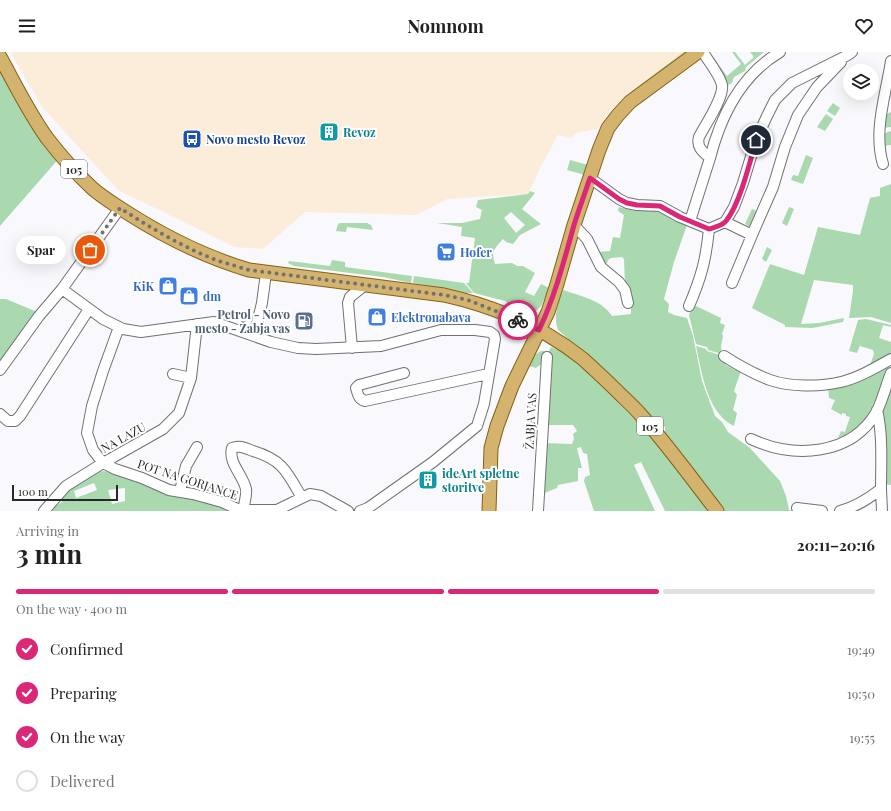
<!DOCTYPE html>
<meta charset="utf-8">
<style>
body{margin:0;font-family:"Playfair Display",serif;background:#f2f2f2;color:#222;height:100vh;display:flex;flex-direction:column;font-size:15px;white-space:nowrap}
*{box-sizing:border-box;margin:0}
p{font-size:13px;color:#767676}
.icon{flex:none;width:22px;height:22px;fill:none;stroke:currentColor;stroke-width:2;stroke-linecap:round;stroke-linejoin:round}
.map{position:relative;height:459px;overflow:hidden}
.drawer{display:flex;flex-direction:column;background:#fff;flex:1}
.drawer>*{flex:none}
.tools{position:absolute;left:843px;top:12px;display:grid;gap:8px}
.tools a{display:grid;place-items:center;width:36px;height:36px;border-radius:50%;background:#fff;box-shadow:0 4px 16px #0002;font-size:20px}
.scale{position:absolute;left:12px;bottom:10px;width:106px;box-sizing:border-box;padding-left:4px;border:2px solid #28282a;border-top:0;font-size:11px;line-height:14px;white-space:nowrap;color:#28282a;-webkit-text-stroke:3px #fff;paint-order:stroke}
.pin{position:absolute;display:grid;place-items:center;width:34px;height:34px;color:#fff;margin:-17px;border:2px solid #fff;border-radius:50%;box-shadow:0 1px 4px #0007}
.courier{position:absolute;display:grid;place-items:center;width:40px;height:40px;margin:-20px;border:3px solid #db2777;border-radius:50%;background:#fff;color:#222;box-shadow:0 1px 5px #0007}
.bubble{position:absolute;height:28px;border-radius:14px;background:#fff;box-shadow:0 4px 16px #0002;font-size:13px;font-weight:700;line-height:28px;text-align:center}
.summary em{font-style:normal;font-weight:700}
.summary div{display:flex;flex-direction:column-reverse}
.summary{display:flex;align-items:center;justify-content:space-between;height:68px;padding:0 16px}
h1{font-size:26px;font-weight:700;line-height:30px}
.bar{display:grid;grid-template-columns:repeat(4,1fr);gap:6px 4px;align-content:center;height:48px;padding:0 16px}
.bar i{height:5px;border-radius:3px;background:#e0e0e0}
.bar .selected{background:#db2777}
.bar p{grid-column:span 4}
ol{padding:0 16px;list-style:none}
li{display:flex;align-items:center;gap:12px;height:44px}
li p{margin-inline-start:auto}
li .icon{padding:4px;border-radius:50%;background:#db2777;color:#fff;stroke-width:4}
li:last-child{color:#767676}
li i{width:22px;height:22px;border:2px solid #e0e0e0;border-radius:50%}
header{display:flex;justify-content:space-between;align-items:center;height:52px;padding:0 16px;background:#fff;font-size:18px;font-weight:700}
.map>svg:first-child{display:block}
.industrial{fill:#fcecda}
.green{fill:#aad8af;fill-rule:evenodd}
.lines{fill:none;stroke-linecap:round;stroke-linejoin:round}
.minor-casing{stroke:#717075;stroke-width:12}
.major-casing{stroke:#846217;stroke-width:15}
.minor{stroke:#fff;stroke-width:10}
.major{stroke:#d3b36e;stroke-width:13}
.done{stroke:#717174;stroke-width:4;stroke-dasharray:0 7.2}
.route{stroke:#db2777;stroke-width:5}
.labels{text-anchor:middle;dominant-baseline:central;stroke-width:4;stroke-linejoin:round;paint-order:stroke}
.shield{fill:#fff;stroke:#68686a;stroke-width:1}
.shield-label{font-size:11px;font-weight:bold;fill:#28282a}
.culture-label{font-size:12px;font-weight:bold;fill:#0d838f;stroke:#fff;text-anchor:start}
.transit-label{font-size:12px;font-weight:bold;fill:#164399;stroke:#fff;text-anchor:start}
.shop-label{font-size:12px;font-weight:bold;fill:#366cbe;stroke:#fff;text-anchor:start}
.service-label{font-size:12px;font-weight:bold;fill:#4e5e75;stroke:#fff;text-anchor:end}
.street-label{font-size:12px;fill:#28282a;stroke:#fff}
</style>
<header><svg class="icon" aria-label="menu" viewBox="0 0 24 24"><path d="M4 6h16M4 12h16M4 18h16"/></svg>Nomnom<svg class="icon" aria-label="heart" viewBox="0 0 24 24"><path d="M12 20l-8-8c-3-5 5-10 8-4 3-6 11-1 8 4z"/></svg></header>
<div class="map">
<svg width="891" height="459" viewBox="0 0 891 459">
<rect width="100%" height="100%" fill="#f9f8fd"/>
<path class="industrial" d="M10,0H692L627,42L610,59L598,77L575,81L572,86L558,83L539,118L528,142L447,147L416,163L305,160L263,197L235,195L118,138L43,56Z"/>
<path class="green" d="M684,0H686L633,40L632,39Z
M732,0H735L745,13L754,5L750,0H764L746,15L745,19L734,25L732,31L728,33L710,4L711,3L727,24L741,12Z
M0,11L61,104L0,174Z
M833,51L840,56L835,64L827,59Z
M891,60V75L883,76L884,63Z
M826,62L833,67L825,79L817,75Z
M891,79V93L883,94L882,82Z
M806,103L813,106L803,132L791,128L793,123L798,124Z
M570,108L588,113L585,123L567,118Z
M891,132V271L871,265L849,266L853,239V233L814,228L801,272L819,271L844,266L843,270L812,276L785,275V273L752,256L770,212L804,223L818,175L860,183L870,146L880,144V136Z
M530,139L535,141L522,157L541,172L520,183L513,192L506,190L503,187C494,197 491,199 495,212L512,211L517,214H523L535,221L525,240L534,244L541,232L549,236L541,254L536,259L529,261L515,256L505,249L474,241L466,231H469L475,186L461,184L462,175L437,171H462L480,167L482,158L476,155L478,148L528,142ZM511,160L525,173L516,181L504,166Z
M619,155L635,159L653,155L667,162L673,167L687,173L674,210L664,247L669,252L668,260L674,263L687,266L693,284L702,329L715,364L722,370L728,380L750,396L780,429L786,444L789,458L797,459H724L672,392L665,381V375L662,373L661,376L629,341L558,278C553,264 558,252 563,238C580,244 602,248 612,264L631,262V249L625,232L624,207L622,205L611,206L608,208L605,218L597,200L610,199L613,185L620,186L624,163L618,159Z
M789,155L794,157L787,174L782,171Z
M752,157L761,161L752,176L745,172Z
M340,171H367L371,173L373,178L347,175L346,180L336,179L338,172Z
M767,195L772,198L766,210L762,207Z
M332,208L345,210V215L412,224L411,231L383,225L294,214L288,211L289,209L330,214Z
M414,224L464,231L473,241H466L413,231Z
M0,247H6L37,260L0,310Z
M692,253L695,255L696,254L721,266L720,271L725,273L722,282L723,284L721,294L722,302L708,298L707,295L696,292L689,263Z
M866,267L891,273V275L883,273L879,286L891,290V302L869,316L874,302L873,298L860,294L862,288L857,301L849,299L858,268Z
M696,294L706,297L707,299L723,304L726,313L735,318L738,314L742,316L734,339L737,343L733,358L737,361L734,374C707,361 702,321 696,294Z
M551,295L560,299L582,313L637,364L711,459H665L641,410L634,413L655,459H594L584,429L585,425L590,423L587,402L583,401L581,395L577,396L582,416H578V429L558,433L557,436L542,442L544,391L572,392L574,387L573,382L577,379L573,373H545L548,301Z
M541,299H546V313H540L536,316L529,314L536,302Z
M889,312C878,341 871,375 838,386L841,379L845,380L850,365L846,364V362L842,361V363L831,357L835,348L829,346L828,334Z
M891,328V448V433L884,432L881,358Z
M102,419L113,420L202,448L233,459H48L62,450C62,448 61,446 62,444C64,433 93,422 102,419ZM94,431L97,438L76,446L74,439ZM125,436V449L112,452L108,438Z"/>
<g class="lines">
<g class="minor-casing">
<path id="minor" d="M710,106C721,63 741,23 780,0
M883,112C873,79 886,42 891,9
M590,126L619,147L627,151L637,153L660,154L680,165L709,177
M690,169L710,106C703,100 696,95 699,85C705,73 724,46 722,33C720,23 708,9 703,0
M725,170L752,183
M574,173L587,187L601,215L619,230L625,238L628,251
M732,231L752,183L773,135L785,95L798,63L817,35L841,10
M62,237L103,267L123,277L141,280L214,270L271,290L298,296L316,297L381,294L441,278H475L490,280L494,283L495,287L484,352L477,374L433,410L368,456L360,459
M689,254C701,226 706,208 709,177L725,170L734,155L743,131L756,88L767,64L775,48L792,31L846,4L852,0
M119,275L103,319L92,354L87,381L93,398L103,411L115,417L142,426L169,438L193,442L222,450L240,458H277L310,442L321,444L348,459
M254,284L262,251L266,221
M352,296L348,251L350,245L365,233
M724,304C738,313 754,322 770,328C790,335 820,335 841,330C858,326 875,316 891,307
M0,318L39,264L62,237L120,156
M404,321L359,333L356,336C358,342 358,347 365,349L488,322
M173,322L191,326
M0,362L8,369H15L20,364L89,257
M751,387C794,407 852,404 877,359C883,347 886,333 891,321
M881,437L882,459
M180,439L186,414L197,395
M797,456L822,459
M44,459L66,434L103,411L163,377L179,361L191,326L197,272
M243,459C244,452 247,443 246,437C243,423 228,411 232,396C240,393 245,396 253,399C283,408 287,420 302,446
M538,459L547,305
M840,459C856,455 868,447 881,437C881,411 883,383 877,358"/>
</g>
<g class="major-casing">
<path id="major" d="M0,5C15,32 29,61 47,86C60,103 76,121 92,136C102,145 114,152 126,160C165,185 205,205 249,218L444,243C493,254 543,275 583,307C595,318 607,329 618,340C625,347 633,354 640,362C667,392 692,427 717,459
M489,459L491,396L497,374L512,334L548,260L557,232L574,173L599,98L608,76L618,63L630,50L698,0"/>
</g>
<use href="#minor" class="minor"/>
<use href="#major" class="major"/>
</g>
<g class="lines">
<path class="done" d="M90,198L120,156C151,176 184,196 219,209C229,212 239,215 249,218L444,243L468,248L518,268"/>
<path class="route" d="M518,268L539,278C555,244 564,209 574,173C579,157 585,141 590,126L619,147L627,151L637,153L660,154L680,165L709,177C715,175 722,174 726,169C740,152 750,110 756,88"/>
</g>
<defs>
<g id="building-square" transform="scale(1)"><rect x="-9" y="-9" width="18" height="18" rx="4" fill="#0f9aa8" stroke="#fff"/><path d="M-4-6H4V6H1V3H-1V6H-4ZM-2.5-4.3h1.7v1.8h-1.7ZM.8-4.3h1.7v1.8H.8ZM-2.5-1h1.7V.8h-1.7ZM.8-1h1.7V.8H.8Z" fill="#fff"/></g>
<g id="bus-square" transform="scale(1)"><rect x="-9" y="-9" width="18" height="18" rx="4" fill="#1a4fb4" stroke="#fff"/><path d="M-5-6H5V4H4V6H2V4H-2V6H-4V4H-5ZM-3.5-4V0h7V-4ZM-3.5 1.2v1.5H-2V1.2ZM2 1.2v1.5H3.5V1.2Z" fill="#fff"/></g>
<g id="supermarket-square" transform="scale(1)"><rect x="-9" y="-9" width="18" height="18" rx="4" fill="#3f7fe0" stroke="#fff"/><path d="M-6-5.5h2.5l.6 2H6L4.5 2H-2.5L-4.4-4H-6ZM-1.5 3.2a1.3 1.3 0 1 0 .1 0ZM3 3.2a1.3 1.3 0 1 0 .1 0Z" fill="#fff"/></g>
<g id="shop-square" transform="scale(1)"><rect x="-9" y="-9" width="18" height="18" rx="4" fill="#3f7fe0" stroke="#fff"/><path d="M-5-2.5h2.3a2.7 3.5 0 0 1 5.4 0H5L5.5 6h-11ZM-1.5-2.5h3a1.5 2.3 0 0 0-3 0Z" fill="#fff"/></g>
<g id="fuel-square" transform="scale(1)"><rect x="-9" y="-9" width="18" height="18" rx="4" fill="#5c6f8a" stroke="#fff"/><path d="M-5.5-6h7V0h2V4h1.3V-2.5L3-4.5l.8-.8L6-3V5H2.5V1h-1V6h-7ZM-4.2-4.7v3.2H.2V-4.7Z" fill="#fff"/></g>
</defs>
<g fill-rule="evenodd">
<use href="#building-square" x="329" y="80"/>
<use href="#bus-square" x="192" y="87"/>
<use href="#supermarket-square" x="446" y="200"/>
<use href="#shop-square" x="168" y="234"/>
<use href="#shop-square" x="189" y="244"/>
<use href="#shop-square" x="377" y="265"/>
<use href="#fuel-square" x="304" y="269"/>
<use href="#building-square" x="428" y="428"/>
</g>
<g class="labels">
<g class="shield">
<rect x="61" y="108" width="26" height="18" rx="3"/>
<rect x="637" y="365" width="26" height="18" rx="3"/>
</g>
<g class="shield-label">
<text x="74" y="117">105</text>
<text x="650" y="374">105</text>
</g>
<g class="culture-label">
<text x="343" y="80">Revoz</text>
<text x="442" y="421">ideArt spletne<tspan x="442" dy="14">storitve</tspan></text>
</g>
<g class="transit-label">
<text x="206" y="87">Novo mesto Revoz</text>
</g>
<g class="shop-label">
<text x="460" y="200">Hofer</text>
<text x="154" y="234" text-anchor="end">KiK</text>
<text x="203" y="244">dm</text>
<text x="391" y="265">Elektronabava</text>
</g>
<g class="service-label">
<text x="290" y="262">Petrol - Novo<tspan x="290" dy="14">mesto - Žabja vas</tspan></text>
</g>
<g class="street-label">
<text transform="translate(530 369) rotate(-87)">ŽABJA VAS</text>
<text transform="translate(123 385) rotate(-29)">NA LAZU</text>
<text transform="translate(188 427) rotate(18)">POT NA GORJANCE</text>
</g>
</g>
</svg>
<div class="tools">
<a><svg class="icon" aria-label="layers" viewBox="0 0 24 24"><path d="M12 4l9 5-9 5-9-5zM3 14l9 5 9-5"/></svg></a>
</div>
<div class="scale">100 m</div>
<div class="pin" style="left:90px;top:198px;background:#ea580c"><svg class="icon" aria-label="bag" viewBox="0 0 24 24"><path d="M5 8h14l-1 12H6zM9 8a3 3 0 0 1 6 0"/></svg></div>
<div class="pin" style="left:756px;top:88px;background:#1f2937"><svg class="icon" aria-label="home" viewBox="0 0 24 24"><path d="M3 11l9-7 9 7M6 9v11h12V9"/></svg></div>
<div class="courier" style="left:518px;top:268px"><svg class="icon" aria-label="bike" viewBox="0 0 24 24"><circle cx="6" cy="16" r="4"/><circle cx="18" cy="16" r="4"/><path d="M6 16l4-8h5l3 8M10 8l3 8H6M13 5h3"/></svg></div>
<div class="bubble" style="left:16px;top:184px;width:50px">Spar</div>
</div>
<section class="drawer">
<div class="summary"><div><h1>3 min</h1><p>Arriving in</p></div><em>20:11–20:16</em></div>
<div class="bar"><i class="selected"></i><i class="selected"></i><i class="selected"></i><i></i><p>On the way · 400 m</p></div>
<ol>
<li><svg class="icon" aria-label="check" viewBox="0 0 24 24"><path d="M5 12l5 5 9-10"/></svg>Confirmed<p>19:49</p></li>
<li><svg class="icon" aria-label="check" viewBox="0 0 24 24"><path d="M5 12l5 5 9-10"/></svg>Preparing<p>19:50</p></li>
<li><svg class="icon" aria-label="check" viewBox="0 0 24 24"><path d="M5 12l5 5 9-10"/></svg>On the way<p>19:55</p></li>
<li><i></i>Delivered</li>
</ol>
</section>
